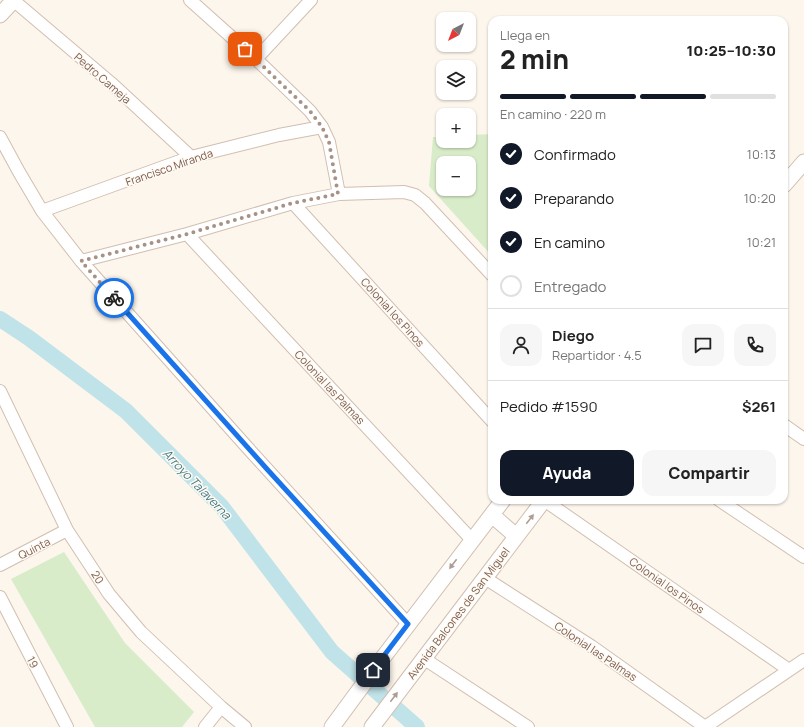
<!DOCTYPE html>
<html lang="es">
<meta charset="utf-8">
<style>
body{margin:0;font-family:Manrope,sans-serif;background:#f6f6f6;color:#222;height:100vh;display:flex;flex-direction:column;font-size:15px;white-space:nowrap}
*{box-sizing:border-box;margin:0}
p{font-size:13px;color:#767676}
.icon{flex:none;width:22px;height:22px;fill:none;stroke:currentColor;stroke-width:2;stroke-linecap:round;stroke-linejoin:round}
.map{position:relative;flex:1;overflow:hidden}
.sheet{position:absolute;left:488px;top:16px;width:300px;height:488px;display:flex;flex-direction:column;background:#fff;border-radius:12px;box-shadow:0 1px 3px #0004}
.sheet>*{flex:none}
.needle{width:26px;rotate:222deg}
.fabs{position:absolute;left:436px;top:12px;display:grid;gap:8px}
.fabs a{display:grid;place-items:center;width:40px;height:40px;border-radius:8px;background:#fff;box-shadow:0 1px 3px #0004;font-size:20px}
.pin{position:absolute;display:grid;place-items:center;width:34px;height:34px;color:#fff;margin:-17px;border-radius:8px;box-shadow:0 2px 6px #0006}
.courier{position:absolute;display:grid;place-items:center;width:40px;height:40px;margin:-20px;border:3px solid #1a73e8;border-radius:50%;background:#fff;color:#222;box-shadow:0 1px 5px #0007}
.head em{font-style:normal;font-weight:800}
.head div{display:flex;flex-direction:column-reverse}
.head{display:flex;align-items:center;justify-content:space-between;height:68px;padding:0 12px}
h1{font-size:26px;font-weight:800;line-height:30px}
.bar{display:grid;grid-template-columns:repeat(4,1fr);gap:6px 4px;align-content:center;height:48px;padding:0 12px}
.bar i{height:5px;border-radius:3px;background:#e0e0e0}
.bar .on{background:#111827}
.bar p{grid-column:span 4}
.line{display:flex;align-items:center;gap:10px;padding:0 12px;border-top:1px solid #e0e0e0}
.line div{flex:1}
.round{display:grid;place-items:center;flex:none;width:42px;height:42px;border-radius:12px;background:#f6f6f6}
ol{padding:0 12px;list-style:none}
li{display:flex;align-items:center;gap:12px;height:44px}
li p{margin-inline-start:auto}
li .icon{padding:4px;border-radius:50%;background:#111827;color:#fff;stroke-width:4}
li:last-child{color:#767676}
li i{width:22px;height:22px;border:2px solid #e0e0e0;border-radius:50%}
.primary-button{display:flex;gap:8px;margin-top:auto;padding:8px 12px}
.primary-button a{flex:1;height:46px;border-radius:12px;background:#111827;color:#fff;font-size:16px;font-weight:800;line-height:46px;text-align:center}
.primary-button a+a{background:#f6f6f6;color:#222}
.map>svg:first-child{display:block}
.green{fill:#d8ecc9;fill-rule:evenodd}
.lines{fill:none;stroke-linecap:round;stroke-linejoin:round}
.canal{stroke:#bfe3e8;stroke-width:16}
.minor-casing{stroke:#d1beb0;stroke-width:14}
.tertiary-casing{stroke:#d1beb0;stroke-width:17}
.minor{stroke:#fff;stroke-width:12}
.tertiary{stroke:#fff;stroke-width:15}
.oneway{fill:#af9d94}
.done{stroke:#a89285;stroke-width:4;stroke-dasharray:0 7.2}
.route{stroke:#1a73e8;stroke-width:5}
.labels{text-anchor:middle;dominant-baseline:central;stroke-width:3;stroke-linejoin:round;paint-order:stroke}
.street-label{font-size:11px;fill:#7a5c4d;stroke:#fffaf3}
.water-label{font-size:12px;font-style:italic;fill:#437c86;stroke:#fffaf3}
</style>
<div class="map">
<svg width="804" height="727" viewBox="0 0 804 727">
<rect width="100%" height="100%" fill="#fdf6ec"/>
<path class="green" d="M492,134V256L429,186L433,137H443V141H469V135ZM443,163H469V189H443Z
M64,552L125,643L194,712L182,727H95L11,579Z"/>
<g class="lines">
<path class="canal" d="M0,319L29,338L126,411L222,507L332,652L417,727"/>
<g class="minor-casing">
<path id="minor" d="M13,0L111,83L191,157
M190,0L256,59L310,111L322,127L329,142L339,194
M256,59L311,0
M0,137L19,172L42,211L81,261L246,446L408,624
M293,203L492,421
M42,211L191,157L279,135L322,127
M187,234L472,540
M81,261L187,234L293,203L339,194L404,192L415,195L425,203L492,275
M0,391L67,530L109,594L141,632L221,707L245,727
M784,425L804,439
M544,500L789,670
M719,500L804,557
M0,565L67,530
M485,578L591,646L705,727L804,660
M0,597L67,727
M423,658L528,727
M205,727L221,707"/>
</g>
<g class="tertiary-casing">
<path id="tertiary" d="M0,15L14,0
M784,185L804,162
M492,515L516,536
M332,727L382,659L503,500
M372,727L544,500"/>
</g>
<use href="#minor" class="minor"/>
<use href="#tertiary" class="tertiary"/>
</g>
<defs><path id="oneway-solid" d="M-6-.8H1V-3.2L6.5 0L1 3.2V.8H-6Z"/></defs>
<g class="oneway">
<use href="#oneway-solid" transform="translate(530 519) rotate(-52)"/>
<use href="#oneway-solid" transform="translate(453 564) rotate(127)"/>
<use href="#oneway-solid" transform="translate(394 697) rotate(-53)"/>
</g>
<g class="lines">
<path class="done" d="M114,298L81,261L187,234L293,203L338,194L329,142L322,127L310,111L245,49"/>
<path class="route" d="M114,298L266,468L408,624L373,670"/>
</g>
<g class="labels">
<g class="street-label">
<text transform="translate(103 78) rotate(41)">Pedro Cameja</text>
<text transform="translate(169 167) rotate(-19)">Francisco Miranda</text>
<text transform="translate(393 312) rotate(48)">Colonial los Pinos</text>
<text transform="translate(330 387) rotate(47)">Colonial las Palmas</text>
<text transform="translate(34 548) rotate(-27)">Quinta</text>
<text transform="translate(98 577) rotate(57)">20</text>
<text transform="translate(667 585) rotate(35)">Colonial los Pinos</text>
<text transform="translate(458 613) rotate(-53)">Avenida Balcones de San Miguel</text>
<text transform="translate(596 651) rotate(34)">Colonial las Palmas</text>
<text transform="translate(33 662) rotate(63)">19</text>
</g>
<g class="water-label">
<text transform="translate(197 484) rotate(46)">Arroyo Talaverna</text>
</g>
</g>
</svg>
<div class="fabs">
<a><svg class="needle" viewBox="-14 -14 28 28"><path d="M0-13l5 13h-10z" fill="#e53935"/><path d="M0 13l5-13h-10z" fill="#767676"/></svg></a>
<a><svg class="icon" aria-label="layers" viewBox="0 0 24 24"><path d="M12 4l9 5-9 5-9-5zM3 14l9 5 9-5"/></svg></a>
<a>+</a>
<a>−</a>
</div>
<div class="pin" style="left:245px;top:49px;background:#ea580c"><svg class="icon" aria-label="bag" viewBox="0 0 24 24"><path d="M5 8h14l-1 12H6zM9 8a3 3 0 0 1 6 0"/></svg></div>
<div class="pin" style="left:373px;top:670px;background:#1f2937"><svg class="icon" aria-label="home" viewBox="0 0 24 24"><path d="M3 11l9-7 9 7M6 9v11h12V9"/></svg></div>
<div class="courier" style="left:114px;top:298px"><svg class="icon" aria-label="bike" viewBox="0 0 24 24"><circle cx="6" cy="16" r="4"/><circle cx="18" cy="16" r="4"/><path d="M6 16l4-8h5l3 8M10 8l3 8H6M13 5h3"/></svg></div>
<section class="sheet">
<div class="head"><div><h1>2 min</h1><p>Llega en</p></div><em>10:25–10:30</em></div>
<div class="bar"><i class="on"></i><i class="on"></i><i class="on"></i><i></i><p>En camino · 220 m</p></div>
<ol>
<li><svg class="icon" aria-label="check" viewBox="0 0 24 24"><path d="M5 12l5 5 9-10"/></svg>Confirmado<p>10:13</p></li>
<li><svg class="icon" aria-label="check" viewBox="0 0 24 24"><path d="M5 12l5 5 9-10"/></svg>Preparando<p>10:20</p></li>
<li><svg class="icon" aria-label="check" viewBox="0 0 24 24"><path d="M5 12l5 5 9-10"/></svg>En camino<p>10:21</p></li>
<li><i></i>Entregado</li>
</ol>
<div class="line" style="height:72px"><a class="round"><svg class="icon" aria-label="person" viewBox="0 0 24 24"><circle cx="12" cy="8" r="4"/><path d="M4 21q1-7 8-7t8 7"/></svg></a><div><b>Diego</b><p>Repartidor · 4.5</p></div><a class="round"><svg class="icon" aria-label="chat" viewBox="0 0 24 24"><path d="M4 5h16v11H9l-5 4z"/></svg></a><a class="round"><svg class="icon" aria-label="phone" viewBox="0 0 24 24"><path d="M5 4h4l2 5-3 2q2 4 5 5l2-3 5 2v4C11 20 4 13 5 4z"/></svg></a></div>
<div class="line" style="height:52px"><div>Pedido #1590</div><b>$261</b></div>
<div class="primary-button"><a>Ayuda</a><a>Compartir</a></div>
</section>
</div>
